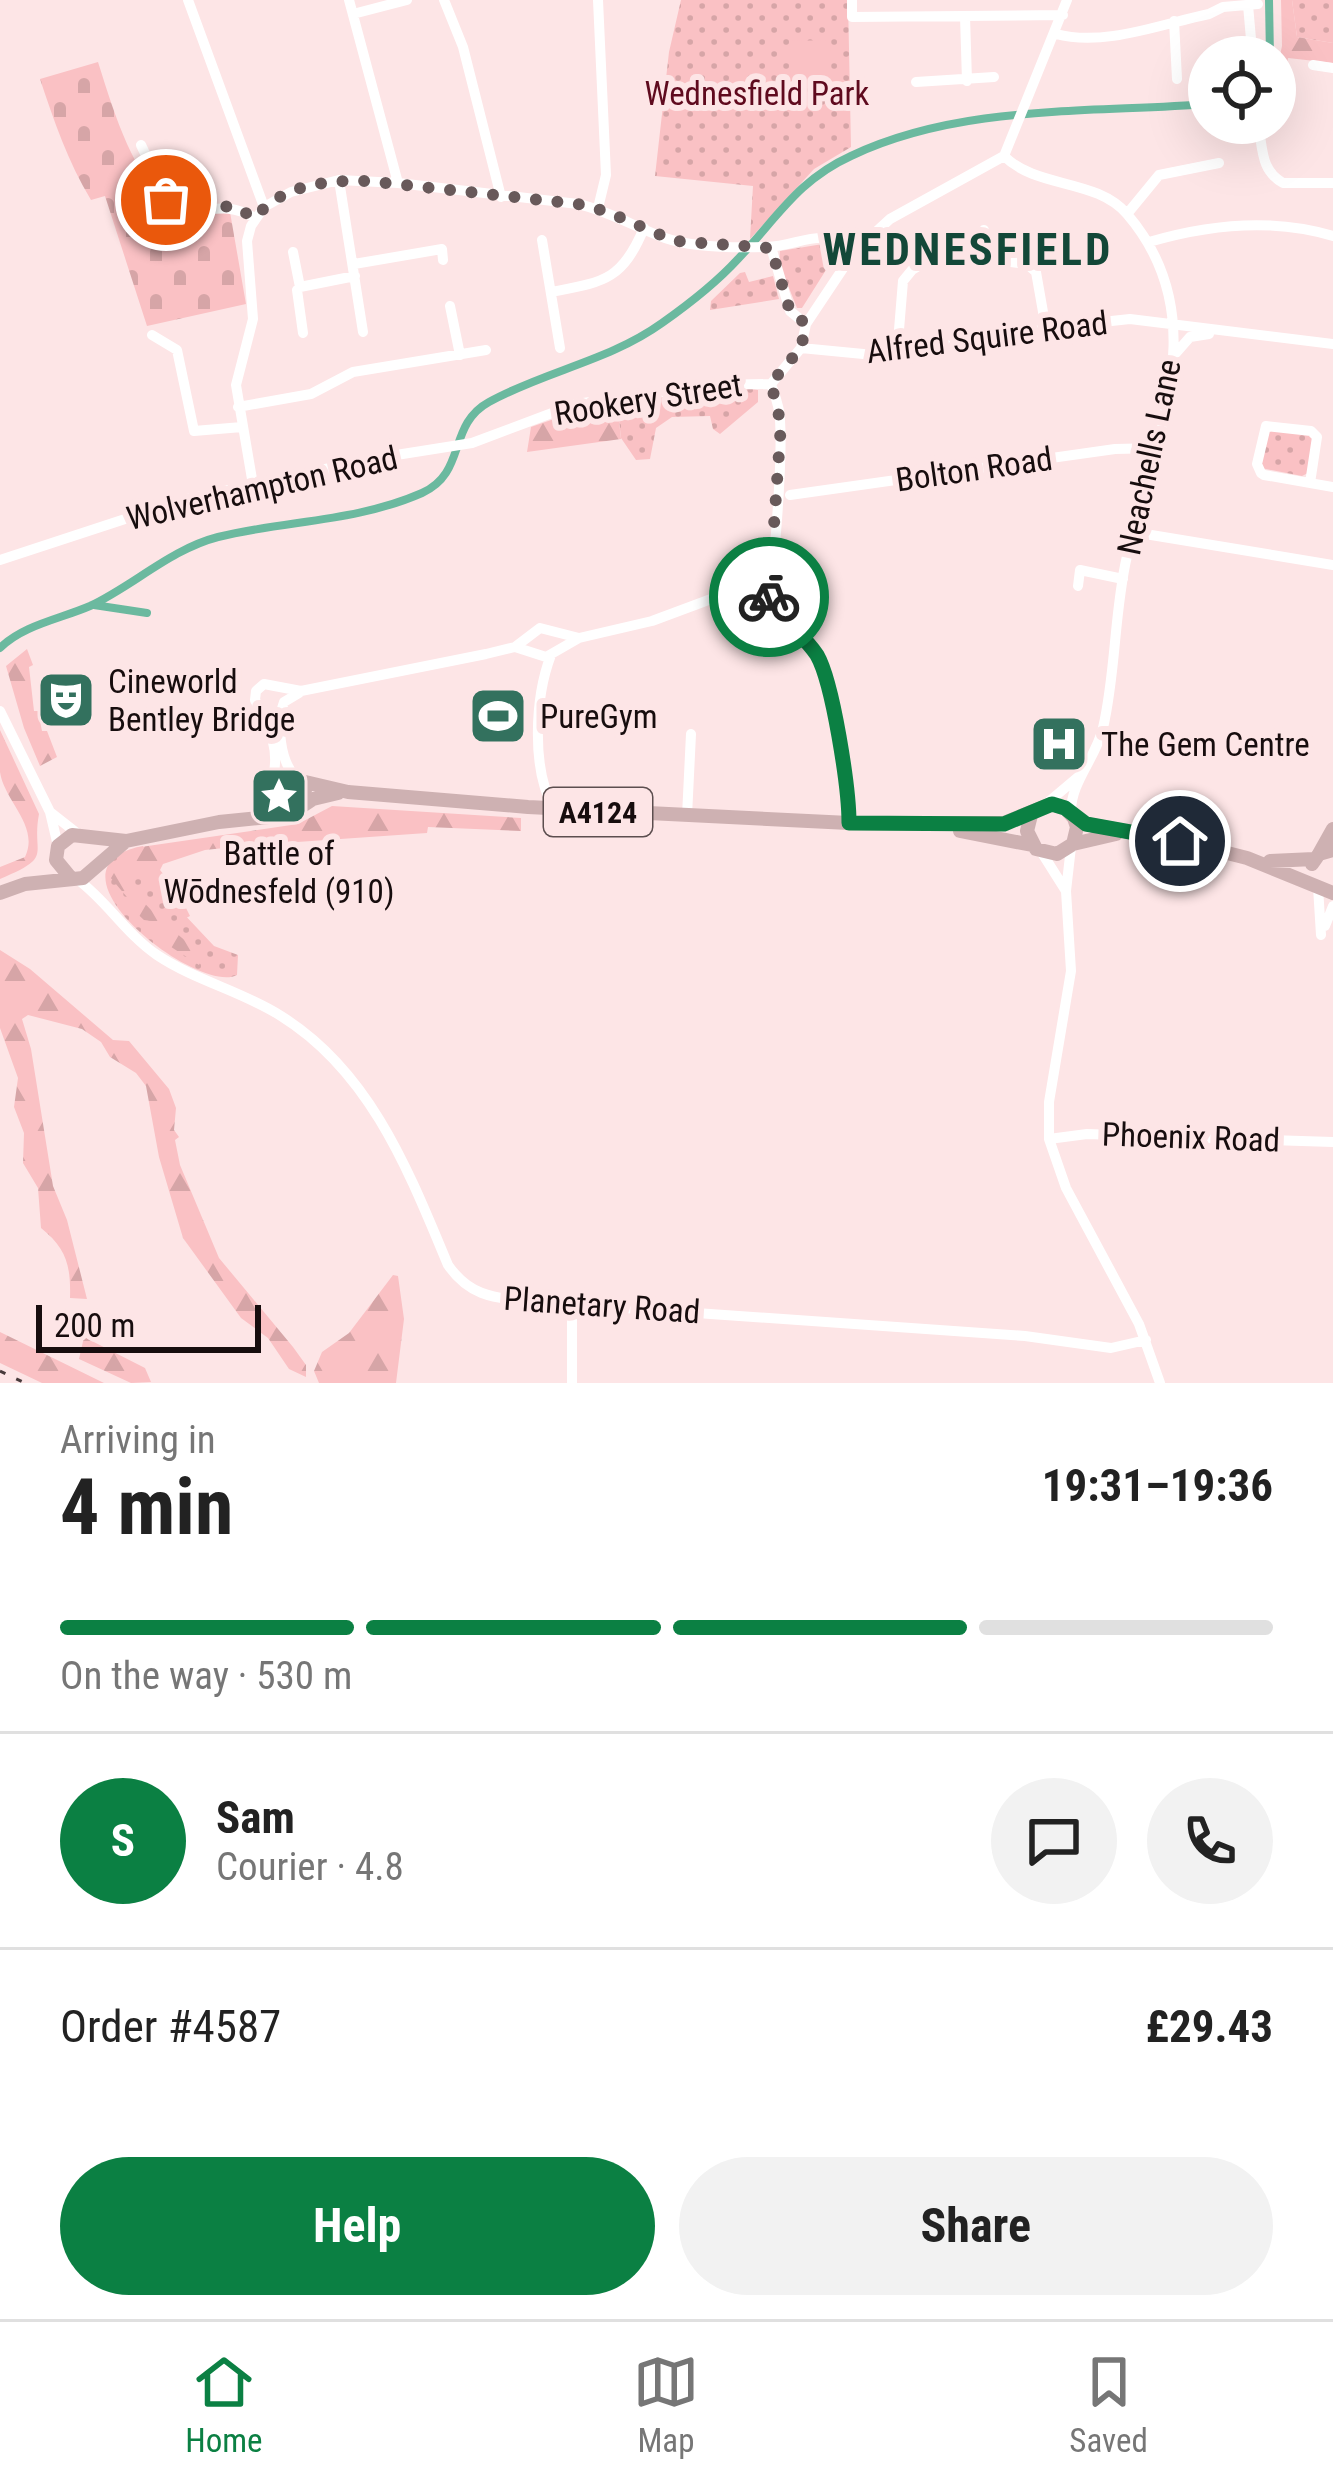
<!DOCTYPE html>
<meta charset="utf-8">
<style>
body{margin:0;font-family:"Roboto Condensed",sans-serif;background:#f2f2f2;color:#222;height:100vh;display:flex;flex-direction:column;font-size:45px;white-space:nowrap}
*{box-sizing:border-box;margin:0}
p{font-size:39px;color:#767676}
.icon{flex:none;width:66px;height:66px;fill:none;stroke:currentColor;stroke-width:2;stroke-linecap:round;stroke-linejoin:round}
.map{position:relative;height:1383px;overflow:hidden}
.panel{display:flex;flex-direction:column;background:#fff;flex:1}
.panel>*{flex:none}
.fabs{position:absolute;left:1188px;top:36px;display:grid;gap:24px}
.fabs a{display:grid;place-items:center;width:108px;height:108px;border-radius:50%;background:#fff;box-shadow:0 12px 48px #0002;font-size:60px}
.scale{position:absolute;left:36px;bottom:30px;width:225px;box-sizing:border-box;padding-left:12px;border:6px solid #170d0e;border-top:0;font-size:33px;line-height:42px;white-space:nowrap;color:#170d0e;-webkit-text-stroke:9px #fde5e6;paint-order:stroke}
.pin{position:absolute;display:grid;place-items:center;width:102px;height:102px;color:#fff;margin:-51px;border:6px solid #fff;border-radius:50%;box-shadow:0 3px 12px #0007}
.courier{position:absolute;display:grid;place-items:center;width:120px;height:120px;margin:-60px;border:9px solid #0b8043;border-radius:50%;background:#fff;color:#222;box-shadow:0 3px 15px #0007}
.overview em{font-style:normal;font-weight:700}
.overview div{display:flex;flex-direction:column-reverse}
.overview{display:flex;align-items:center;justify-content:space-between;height:204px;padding:0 60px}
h1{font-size:78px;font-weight:700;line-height:90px}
.bar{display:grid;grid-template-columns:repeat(4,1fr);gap:18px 12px;align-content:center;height:144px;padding:0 60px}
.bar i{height:15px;border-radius:9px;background:#e0e0e0}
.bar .current{background:#0b8043}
.bar p{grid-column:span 4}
.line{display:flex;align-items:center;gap:30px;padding:0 60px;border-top:3px solid #e0e0e0}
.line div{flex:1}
.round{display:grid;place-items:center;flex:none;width:126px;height:126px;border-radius:63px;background:#f2f2f2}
.action{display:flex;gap:24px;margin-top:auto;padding:24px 60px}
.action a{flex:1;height:138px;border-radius:72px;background:#0b8043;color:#fff;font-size:48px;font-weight:700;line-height:138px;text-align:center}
.action a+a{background:#f2f2f2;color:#222}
.dock{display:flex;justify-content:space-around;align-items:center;height:168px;border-top:3px solid #e0e0e0;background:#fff;font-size:33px;color:#767676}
.dock a{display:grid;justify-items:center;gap:6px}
.dock .current{color:#0b8043}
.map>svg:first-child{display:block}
.green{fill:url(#green-dots)}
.forest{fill:url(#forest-firs)}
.cemetery{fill:url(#cemetery-stones)}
.pitch{fill:#fac1c4}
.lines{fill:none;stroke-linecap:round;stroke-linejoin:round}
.canal{stroke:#6bb99f;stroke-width:8}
.minor{stroke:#fff;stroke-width:10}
.major{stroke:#ceb1b2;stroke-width:14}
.rail{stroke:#483b3c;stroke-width:3;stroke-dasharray:6 12;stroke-linecap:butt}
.done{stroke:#68595a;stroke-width:12;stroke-dasharray:0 21.6}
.route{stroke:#0b8043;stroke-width:15}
.labels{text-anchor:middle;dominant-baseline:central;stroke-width:12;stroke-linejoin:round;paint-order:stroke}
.shield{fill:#fde5e6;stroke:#5c4e4f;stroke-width:3}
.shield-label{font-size:30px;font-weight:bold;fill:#170d0e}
.park-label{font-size:33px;fill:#5f0a1e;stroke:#fde5e6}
.street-label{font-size:33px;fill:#170d0e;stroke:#fde5e6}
.poi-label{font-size:33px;fill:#170d0e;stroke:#fde5e6;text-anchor:start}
.district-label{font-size:45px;font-weight:bold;letter-spacing:3px;fill:#134738;stroke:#fde5e6}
</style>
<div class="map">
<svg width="1333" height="1383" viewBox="0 0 1333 1383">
<defs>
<pattern id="green-dots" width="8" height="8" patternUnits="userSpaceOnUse" patternTransform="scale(3)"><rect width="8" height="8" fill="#fac1c4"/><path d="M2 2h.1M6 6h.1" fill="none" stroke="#d6a5a7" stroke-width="1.8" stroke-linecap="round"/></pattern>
<pattern id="forest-firs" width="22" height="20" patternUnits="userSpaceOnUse" patternTransform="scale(3)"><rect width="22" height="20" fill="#fac1c4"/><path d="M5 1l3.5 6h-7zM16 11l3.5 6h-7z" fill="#d6a5a7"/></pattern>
<pattern id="cemetery-stones" width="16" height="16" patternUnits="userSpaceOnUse" patternTransform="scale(3)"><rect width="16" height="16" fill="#fac1c4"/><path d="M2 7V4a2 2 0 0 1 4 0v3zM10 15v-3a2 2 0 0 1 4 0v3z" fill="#d6a5a7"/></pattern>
</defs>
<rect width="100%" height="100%" fill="#fde5e6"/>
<path class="green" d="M681,0H848L851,147L814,169L750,239L753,186L655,176L669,52Z
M1292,0H1333V43L1297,37Z
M829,243L838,246V251L802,308H797L779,263L780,251Z
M745,272L749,282L773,276L779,299L710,310L711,301L740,273Z
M738,387L758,390V402L720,434L713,429L710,416L672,417L656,428L650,459L636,460L621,438L617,403Z
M1267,430L1312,434L1314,440L1308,473L1302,476L1261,468Z
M143,846L148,876L214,946L238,955L237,975C198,996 32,867 143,846Z"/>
<path class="forest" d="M1281,0H1292L1297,37L1333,43V63L1288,58L1285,76L1275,78L1282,46Z
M617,403L621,439L527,452L531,427L574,412Z
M27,649L33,665L29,667L34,711H38L42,731H47L57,757L40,766L24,728L6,666Z
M0,730L39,814C31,856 55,856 0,879V867L25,857C40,826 4,801 0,772C0,758 0,743 0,730Z
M332,806L521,818V831L428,827L427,833L253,845L205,850L163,864L160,870L178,892L190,916L184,919L138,871L134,876L135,893C154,914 175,933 198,951L200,949L204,954L199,965L165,943L152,921L144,920L129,906L132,903L110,877L118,862L134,854V848L298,824Z
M0,950L30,969L113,1040L129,1041L169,1089L176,1108L174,1130L179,1137L175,1140L180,1165L219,1258L293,1347L306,1365V1377L289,1369L268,1338L241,1318L183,1238L159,1157L146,1086L136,1073L110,1057L101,1042L82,1029L28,1015L22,1019L31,1049L53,1186L67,1220L87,1299L70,1298C71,1265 66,1248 41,1228L38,1188L23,1163L24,1133L14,1107L18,1078L0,1028Z
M393,1275L398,1276L404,1319L396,1383H319L314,1371L322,1352L349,1333Z
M0,1332L104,1383H42L0,1363Z
M84,1337L145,1368L151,1382L131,1383L79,1359Z"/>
<path class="cemetery" d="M98,62C117,122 131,169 175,216L230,212L246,304L147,326L105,196L91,200C68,162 54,121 40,79Z"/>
<path class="pitch" d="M830,40L831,78L791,79L790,41Z"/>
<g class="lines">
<path class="canal" d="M1269,0L1270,57
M94,605L147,613
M0,648C23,625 60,619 90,606C133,586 171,549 218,537C287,520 356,522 422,493C467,473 447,425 489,402C545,371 609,361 662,323C689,304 716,283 738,259C777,218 798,180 851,156C960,104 1091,113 1209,104"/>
<path class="minor" d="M188,0L264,207
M349,0L398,183
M444,0L463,47L501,197
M598,0L606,175L598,208
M852,0V17L1063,15
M1248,5L1251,39
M353,14L407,0
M965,16L967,81
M1174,21L1177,79
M1056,34C1104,47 1161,24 1209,14L1223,7L1258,4
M1313,65L1333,68
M916,82L994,77
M1260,136C1263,156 1264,172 1283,183H1333
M141,145L170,206C200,221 218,196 255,218
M1004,156C1037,189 1096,178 1127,214C1218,320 1152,441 1127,556C1114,612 1116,672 1103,728C1096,758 1070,783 1071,813
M1004,156L1067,0
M339,180L363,332
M1127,214L1159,175L1219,163
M984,230L988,259L1027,264L1036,272L1046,329
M542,240L560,348
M1149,242C1207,225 1273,218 1333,236
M771,247L790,311L806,324
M293,252L300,287
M354,264L442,249L443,260
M551,292C603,282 622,281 644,228
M450,306L460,355
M303,333L297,290L300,287L355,276
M152,335L177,350L194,431L242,427
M801,348L884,356L1065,326L1130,319L1333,344
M1176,353L1190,337L1209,334
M897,354L903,281L912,270L948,248
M771,384L801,348L806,324L854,252L890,219L1004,156
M238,407L311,394L353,372L486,350
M1310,483L1317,437L1311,431L1266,426L1257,464L1261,473L1264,475L1333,487
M253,485L236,385L253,319L247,241L251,226L264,207L291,192L339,180L398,183L578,204C609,211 635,227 665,238C694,248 735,248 767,247C800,246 824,224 854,252
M790,495L1115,449L1158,448
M1133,532L1333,565
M0,560L183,500L371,459L472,443L576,404L713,385L771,384
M1078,586L1080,570L1123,579
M717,597L754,608L763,606C781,620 807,636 818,657C834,690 849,786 849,823
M763,606C776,589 782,450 780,420C780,407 775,396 771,384
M515,647L546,657L579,638L652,621L754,583H761L773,568
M551,655C535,697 531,769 554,809
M0,711L50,812L58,846
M296,778C280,761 276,724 284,702L299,693
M270,784C283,755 269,725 255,700L256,691L264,684L301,691L486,654L515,647L540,628L579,638
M1046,804L1078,777
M50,812L78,834
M687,816L691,734
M1071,847L1066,891L1071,971L1049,1102V1139L1066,1188L1139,1324L1160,1383
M1042,853L1066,891
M77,879C107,901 126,934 157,955C196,981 242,991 281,1016C371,1072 409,1172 448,1265C468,1294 491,1298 525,1301L1025,1336L1111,1348L1146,1340
M1318,887L1321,935
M1325,926L1333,906
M1049,1139L1087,1134L1333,1142
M572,1383V1304"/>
<path class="major" d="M301,781L348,792L528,807L849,823H1004L1051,804L1065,808L1074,818L1077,827L1073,844L1057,854L1036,849L1027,831L1031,815
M281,814L269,804L268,791L272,782L291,776L306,788
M1074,818L1086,824L1180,841L1247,858L1333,893
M960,831L1032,845
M1073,844L1116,834
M1319,854L1333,829
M1270,861L1314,859
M1312,864L1319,854L1333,850
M70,877L56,860L58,846L72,835L126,841L219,822L289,815L313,799L338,793
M0,893L25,884L83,878L126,841"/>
<path class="rail" d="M0,1371L25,1383"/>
</g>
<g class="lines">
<path class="done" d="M166,200L178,211L233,206L255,218C283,184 327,180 368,181L578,204L605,211L675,241L771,248L790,311L806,324L801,348L771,383L781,424L769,597"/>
<path class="route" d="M769,597C780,621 803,633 817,655C833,683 849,788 849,823L1004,824L1052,804L1065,808L1086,824L1180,841"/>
</g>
<defs>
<g id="theatre-square" transform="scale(3)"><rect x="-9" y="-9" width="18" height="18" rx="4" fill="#33715e" stroke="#fde5e6"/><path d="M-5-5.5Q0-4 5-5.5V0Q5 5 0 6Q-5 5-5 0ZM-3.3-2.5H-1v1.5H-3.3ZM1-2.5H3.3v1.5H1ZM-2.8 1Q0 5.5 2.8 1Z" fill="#fff"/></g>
<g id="stadium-square" transform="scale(3)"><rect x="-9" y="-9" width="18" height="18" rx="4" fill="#33715e" stroke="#fde5e6"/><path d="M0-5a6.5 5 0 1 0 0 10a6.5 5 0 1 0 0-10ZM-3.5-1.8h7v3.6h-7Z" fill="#fff"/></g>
<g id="hospital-square" transform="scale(3)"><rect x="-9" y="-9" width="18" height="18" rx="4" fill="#33715e" stroke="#fde5e6"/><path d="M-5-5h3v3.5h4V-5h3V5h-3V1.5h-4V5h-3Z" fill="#fff"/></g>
<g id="sight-square" transform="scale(3)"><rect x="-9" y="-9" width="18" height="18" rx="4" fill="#33715e" stroke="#fde5e6"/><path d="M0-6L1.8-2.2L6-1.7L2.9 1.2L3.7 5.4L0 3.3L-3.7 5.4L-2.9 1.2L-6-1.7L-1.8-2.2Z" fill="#fff"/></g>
</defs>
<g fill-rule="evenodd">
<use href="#theatre-square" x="66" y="700"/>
<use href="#stadium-square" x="498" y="716"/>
<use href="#hospital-square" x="1059" y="744"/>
<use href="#sight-square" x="279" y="796"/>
</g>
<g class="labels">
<rect class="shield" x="544" y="788" width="108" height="48" rx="9"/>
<g class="shield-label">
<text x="598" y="812">A4124</text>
</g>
<g class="park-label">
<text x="757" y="93">Wednesfield Park</text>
</g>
<g class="street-label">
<text transform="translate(987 337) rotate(-7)">Alfred Squire Road</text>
<text transform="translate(648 399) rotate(-9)">Rookery Street</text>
<text transform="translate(1149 457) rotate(-78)">Neachells Lane</text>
<text transform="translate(974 469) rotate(-8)">Bolton Road</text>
<text transform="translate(262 488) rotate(-13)">Wolverhampton Road</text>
<text transform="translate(1191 1137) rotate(2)">Phoenix Road</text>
<text transform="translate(602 1305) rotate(4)">Planetary Road</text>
</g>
<g class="poi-label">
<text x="108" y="681">Cineworld<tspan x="108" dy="38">Bentley Bridge</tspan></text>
<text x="540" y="716">PureGym</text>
<text x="1101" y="744">The Gem Centre</text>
<text x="279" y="853" text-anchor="middle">Battle of<tspan x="279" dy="38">Wōdnesfeld (910)</tspan></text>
</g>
<g class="district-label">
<text x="968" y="249">WEDNESFIELD</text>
</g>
</g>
</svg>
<div class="fabs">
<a><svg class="icon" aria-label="locate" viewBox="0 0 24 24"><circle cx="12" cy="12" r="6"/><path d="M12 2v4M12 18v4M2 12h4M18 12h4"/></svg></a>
</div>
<div class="scale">200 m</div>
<div class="pin" style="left:166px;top:200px;background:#ea580c"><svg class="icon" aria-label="bag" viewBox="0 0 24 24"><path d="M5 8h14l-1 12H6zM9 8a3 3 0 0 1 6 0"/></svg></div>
<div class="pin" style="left:1180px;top:841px;background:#1f2937"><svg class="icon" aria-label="home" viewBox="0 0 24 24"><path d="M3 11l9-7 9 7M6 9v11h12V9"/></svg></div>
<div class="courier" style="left:769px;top:597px"><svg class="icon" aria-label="bike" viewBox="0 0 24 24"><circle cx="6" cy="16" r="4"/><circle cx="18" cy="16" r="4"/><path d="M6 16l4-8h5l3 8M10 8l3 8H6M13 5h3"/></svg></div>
</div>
<section class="panel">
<div class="overview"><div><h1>4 min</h1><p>Arriving in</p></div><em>19:31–19:36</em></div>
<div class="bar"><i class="current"></i><i class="current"></i><i class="current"></i><i></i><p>On the way · 530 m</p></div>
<div class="line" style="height:216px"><b class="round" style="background:#0b8043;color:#fff">S</b><div><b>Sam</b><p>Courier · 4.8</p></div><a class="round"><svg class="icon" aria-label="chat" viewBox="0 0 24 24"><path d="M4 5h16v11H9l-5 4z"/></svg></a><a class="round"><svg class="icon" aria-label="phone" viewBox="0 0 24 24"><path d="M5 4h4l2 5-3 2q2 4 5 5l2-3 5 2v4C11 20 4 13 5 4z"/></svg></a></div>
<div class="line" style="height:156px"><div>Order #4587</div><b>£29.43</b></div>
<div class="action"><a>Help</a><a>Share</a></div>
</section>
<nav class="dock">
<a class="current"><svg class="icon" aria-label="home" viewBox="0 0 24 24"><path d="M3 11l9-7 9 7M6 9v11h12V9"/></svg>Home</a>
<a><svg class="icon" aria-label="map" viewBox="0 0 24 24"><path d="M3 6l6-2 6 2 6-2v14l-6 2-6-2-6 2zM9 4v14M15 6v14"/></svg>Map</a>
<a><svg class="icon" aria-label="saved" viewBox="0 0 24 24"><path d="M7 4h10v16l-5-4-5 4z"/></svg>Saved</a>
</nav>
